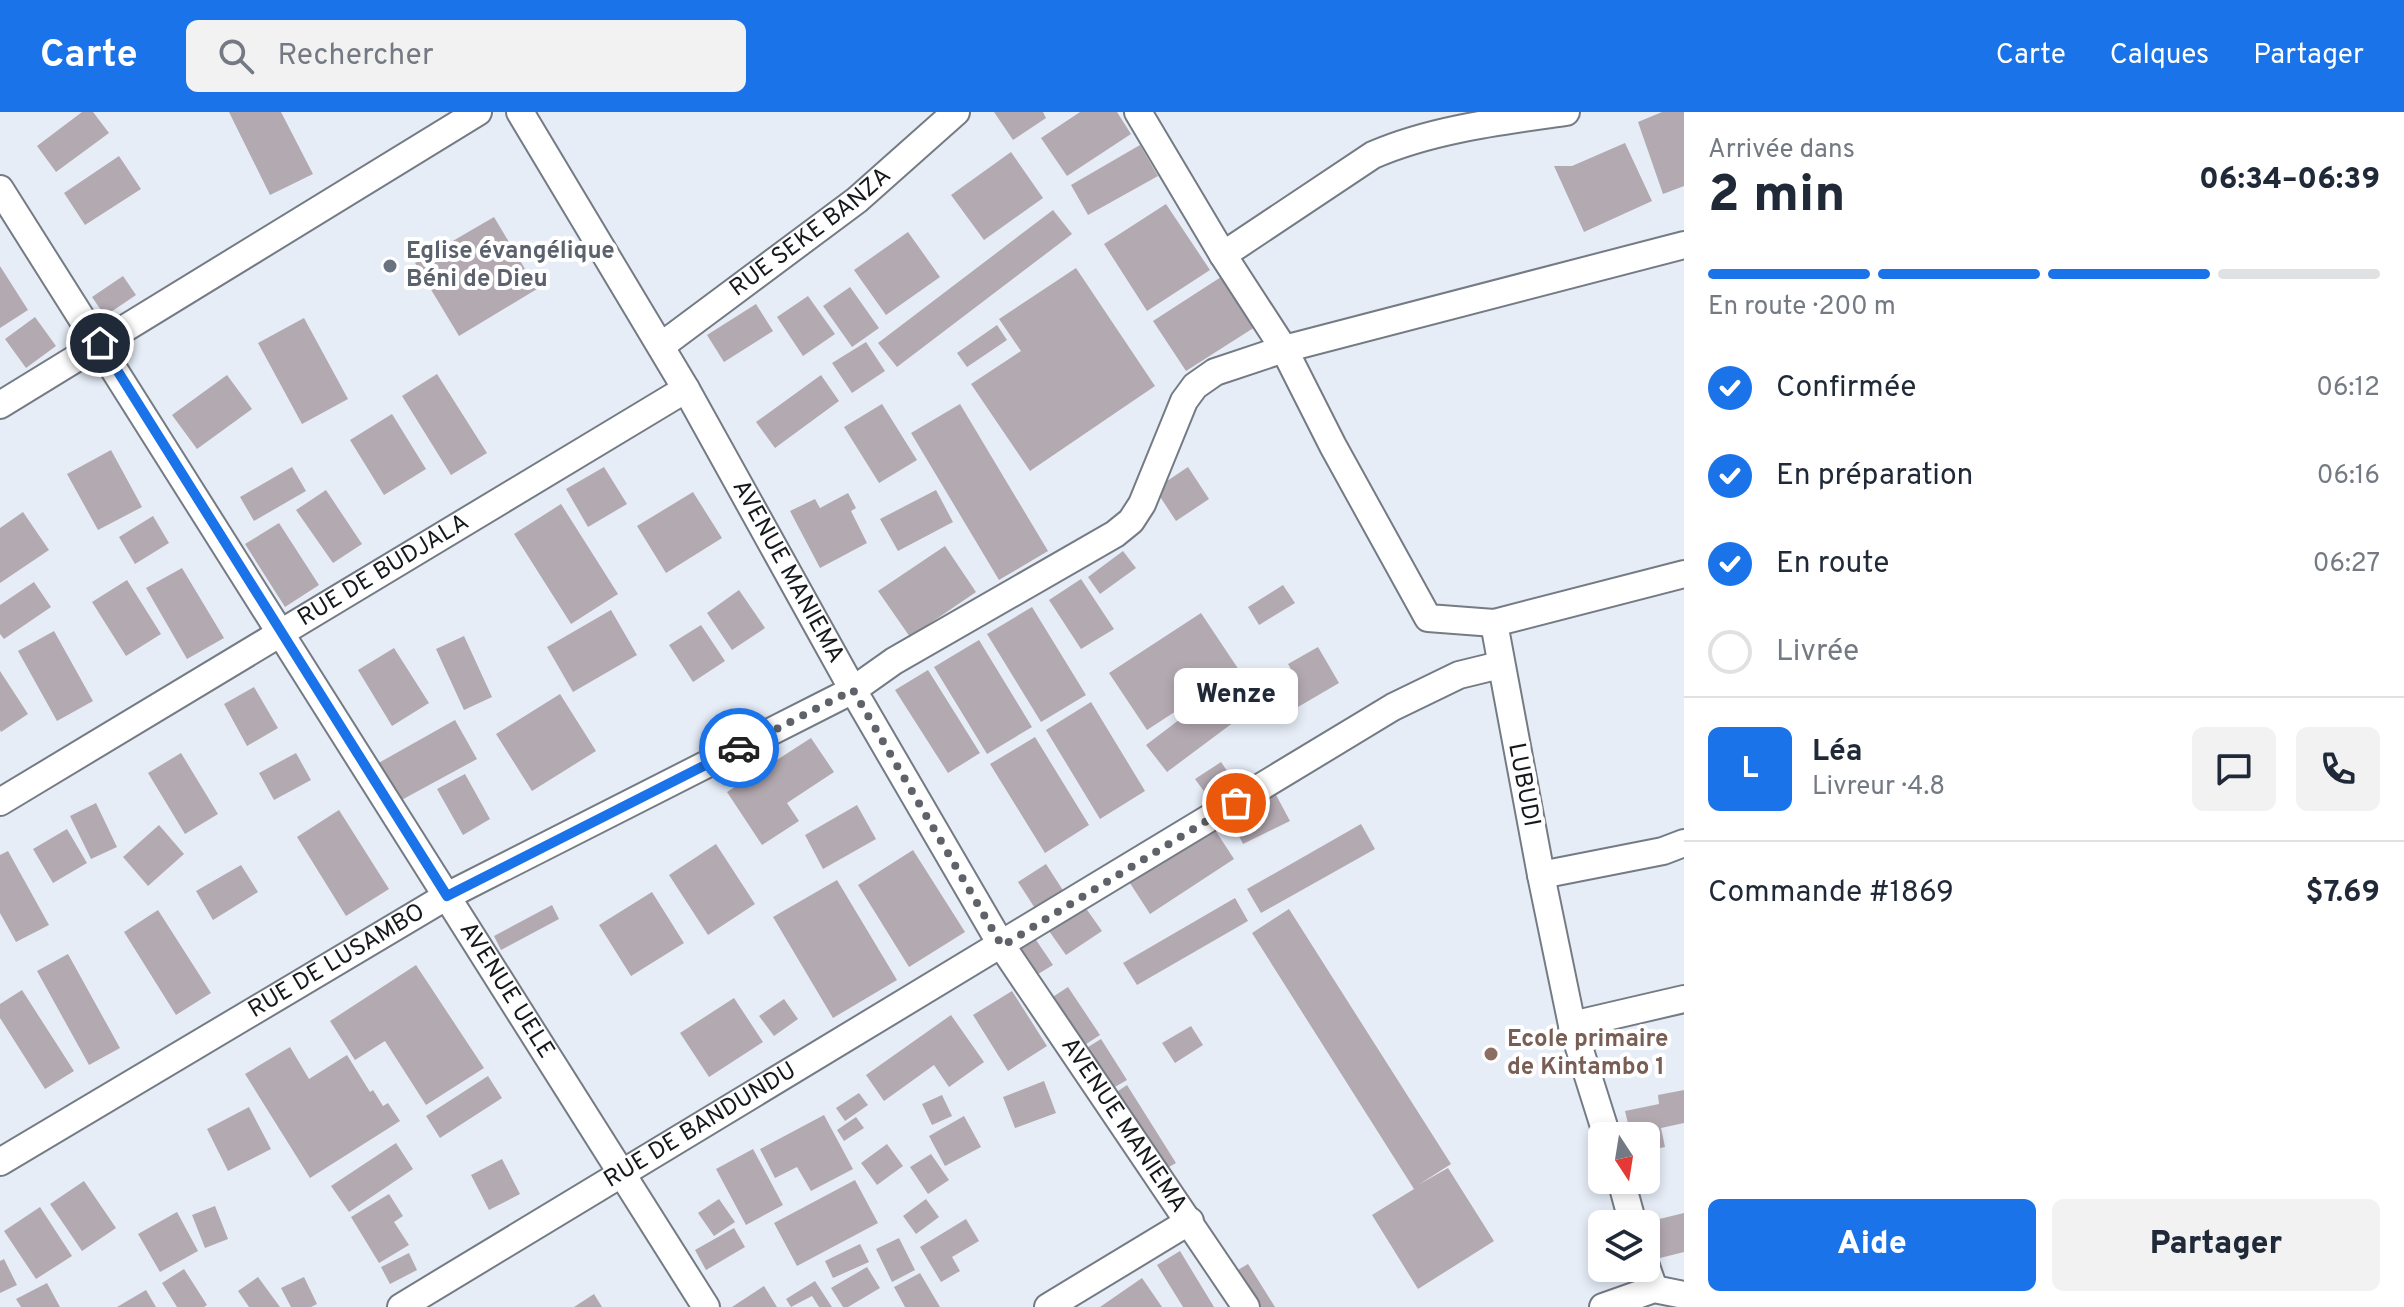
<!DOCTYPE html>
<html lang="fr">
<meta charset="utf-8">
<style>
body{margin:0;font-family:Overpass,sans-serif;background:#f2f2f3;color:#1f2937;height:100vh;display:flex;flex-direction:column;font-size:30px;white-space:nowrap}
*{box-sizing:border-box;margin:0}
p{font-size:26px;color:#747a83}
.icon{flex:none;width:44px;height:44px;fill:none;stroke:currentColor;stroke-width:2;stroke-linecap:round;stroke-linejoin:round}
.map{position:relative;flex:1;overflow:hidden}
.drawer{display:flex;flex-direction:column;background:#fff;width:720px}
.drawer>*{flex:none}
.needle{width:52px;rotate:168deg}
.tools{position:absolute;left:1588px;top:1010px;display:grid;gap:16px}
.tools a{display:grid;place-items:center;width:72px;height:72px;border-radius:12px;background:#fff;box-shadow:0 4px 12px #0003;font-size:40px}
.pin{position:absolute;display:grid;place-items:center;width:68px;height:68px;color:#fff;margin:-34px;border:4px solid #fff;border-radius:50%;box-shadow:0 2px 8px #0007}
.courier{position:absolute;display:grid;place-items:center;width:80px;height:80px;margin:-40px;border:6px solid #1a73e8;border-radius:50%;background:#fff;color:#222;box-shadow:0 2px 10px #0007}
.bubble{position:absolute;height:56px;border-radius:12px;background:#fff;box-shadow:0 4px 12px #0003;font-size:26px;font-weight:800;line-height:56px;text-align:center}
.headline em{font-style:normal;font-weight:800}
.headline div{display:flex;flex-direction:column-reverse}
.headline{display:flex;align-items:center;justify-content:space-between;height:136px;padding:0 24px}
h1{font-size:52px;font-weight:800;line-height:60px}
.bar{display:grid;grid-template-columns:repeat(4,1fr);gap:12px 8px;align-content:center;height:96px;padding:0 24px}
.bar i{height:10px;border-radius:6px;background:#e0e1e3}
.bar .on{background:#1a73e8}
.bar p{grid-column:span 4}
.line{display:flex;align-items:center;gap:20px;padding:0 24px;border-top:2px solid #e0e1e3}
.line div{flex:1}
.round{display:grid;place-items:center;flex:none;width:84px;height:84px;border-radius:12px;background:#f2f2f3}
ol{padding:0 24px;list-style:none}
li{display:flex;align-items:center;gap:24px;height:88px}
li p{margin-inline-start:auto}
li .icon{padding:8px;border-radius:50%;background:#1a73e8;color:#fff;stroke-width:4}
li:last-child{color:#747a83}
li i{width:44px;height:44px;border:4px solid #e0e1e3;border-radius:50%}
.action{display:flex;gap:16px;margin-top:auto;padding:16px 24px}
.action a{flex:1;height:92px;border-radius:12px;background:#1a73e8;color:#fff;font-size:32px;font-weight:800;line-height:92px;text-align:center}
.action a+a{background:#f2f2f3;color:#1f2937}
header{display:flex;align-items:center;gap:48px;box-sizing:border-box;height:112px;padding:0 40px;background:#1a73e8;color:#fff}
header strong{font-size:38px}
nav{display:flex;gap:44px;margin-inline-start:auto;font-size:28px}
.search{width:560px;height:72px;background:#f2f2f3;display:flex;align-items:center;gap:20px;box-sizing:border-box;padding:0 28px;border-radius:12px;color:#747a83;font-size:30px}
main{display:flex;flex:1;min-height:0}
.map>svg:first-child{display:block}
.building{fill:#b3a9b1}
.lines{fill:none;stroke-linecap:round;stroke-linejoin:round}
.minor-casing{stroke:#757b84;stroke-width:30}
.minor{stroke:#fff;stroke-width:26}
.done{stroke:#5f6369;stroke-width:8;stroke-dasharray:0 14.4}
.route{stroke:#1a73e8;stroke-width:10}
.worship-dot{fill:#6b7280;stroke:#fff;stroke-width:3}
.education-dot{fill:#8d6e63;stroke:#fff;stroke-width:3}
.labels{text-anchor:middle;dominant-baseline:central;stroke-width:8;stroke-linejoin:round;paint-order:stroke}
.street-label{font-size:24px;fill:#16191c;stroke:#fff}
.worship-label{font-size:24px;font-weight:bold;fill:#5b616d;stroke:#fff;text-anchor:start}
.education-label{font-size:24px;font-weight:bold;fill:#785e54;stroke:#fff;text-anchor:start}
</style>
<header>
<strong>Carte</strong>
<div class="search"><svg class="icon" aria-label="search" viewBox="0 0 24 24"><circle cx="10" cy="10" r="6"/><path d="M15 15l6 6"/></svg>Rechercher</div>
<nav><a>Carte</a><a>Calques</a><a>Partager</a></nav>
</header>
<main>
<div class="map">
<svg width="1684" height="1195" viewBox="0 0 1684 1195">
<rect width="100%" height="100%" fill="#e6edf7"/>
<path class="building" d="M82,0H93L109,21L56,60L37,34Z
M229,0H281L313,62L270,83Z
M994,0H1043L1046,6L1013,28Z
M1080,0H1117L1131,22L1067,64L1041,26Z
M1662,0H1684V74L1663,82L1638,10Z
M1625,31L1652,89L1584,120L1554,54H1572Z
M1140,33L1158,64L1088,103L1071,73Z
M1011,40L1043,86L984,128L951,83Z
M119,44L141,77L85,113L64,81Z
M1166,92L1210,158L1147,199L1104,132Z
M1053,98L1072,122L897,255L878,231Z
M494,105L537,177L459,224L415,151Z
M908,120L940,165L886,203L854,158Z
M0,154L28,198L0,216Z
M1076,156L1155,274L1030,359L971,272L1021,239L999,207Z
M123,164L136,183L105,204L92,185Z
M1221,165L1255,215L1186,259L1153,209Z
M850,175L879,216L852,235L823,194Z
M808,184L835,222L803,244L777,205Z
M756,192L773,219L724,250L707,223Z
M35,205L56,234L26,256L5,227Z
M304,206L348,287L302,312L258,231Z
M997,213L1007,228L967,255L957,241Z
M866,230L885,259L852,281L832,251Z
M437,262L487,341L451,363L402,284Z
M227,263L252,297L197,337L172,303Z
M821,263L839,289L775,336L756,310Z
M882,292L917,348L879,371L844,315Z
M960,292L1048,439L999,468L911,321Z
M392,302L426,357L384,383L350,328Z
M111,338L142,395L98,418L67,362Z
M292,355L306,379L254,409L240,385Z
M604,355L627,392L588,415L566,377Z
M1188,355L1209,387L1176,409L1155,377Z
M326,378L362,432L333,451L296,398Z
M936,378L953,410L898,439L880,407Z
M693,380L722,426L666,461L637,414Z
M848,381L856,396L851,399L867,431L820,456L790,399L815,387L820,396Z
M561,392L618,482L571,512L514,422Z
M23,400L49,438L0,471V416Z
M153,404L169,431L135,452L119,425Z
M279,411L319,473L285,495L245,432Z
M945,434L976,480L910,525L878,479Z
M1123,439L1136,456L1100,482L1088,465Z
M182,456L224,526L187,547L146,476Z
M1081,467L1114,517L1081,537L1049,488Z
M127,468L161,522L126,544L92,490Z
M34,470L51,495L4,527L0,522V493Z
M1283,473L1295,491L1259,513L1248,495Z
M739,478L765,516L732,538L707,501Z
M1032,495L1086,583L1041,610L987,522Z
M611,498L637,543L573,580L547,535Z
M1201,501L1239,558L1147,618L1109,561Z
M701,513L725,549L693,570L669,533Z
M54,519L93,589L57,609L18,539Z
M464,524L492,585L464,598L436,537Z
M979,528L1032,615L987,642L934,555Z
M1318,535L1339,571L1286,602L1269,572L1292,559L1288,552Z
M394,536L429,591L392,614L358,558Z
M928,558L980,641L948,661L895,578Z
M0,559L28,602L1,620L0,618Z
M254,575L278,616L247,634L224,592Z
M560,582L596,639L532,679L496,622Z
M1213,582L1234,610L1167,660L1146,633Z
M1091,590L1145,679L1100,707L1046,618Z
M455,608L477,647L396,691L375,653Z
M1035,625L1089,713L1045,741L990,652Z
M811,626L834,660L787,691L799,709L762,733L727,680Z
M181,641L218,702L185,722L148,661Z
M296,641L311,668L274,688L259,661Z
M1221,650L1236,672L1211,689L1195,667Z
M465,662L490,707L463,723L437,677Z
M1275,681L1290,709L1243,732L1229,704Z
M96,691L117,735L91,747L70,704Z
M857,693L876,727L823,757L805,723Z
M339,698L389,777L346,804L297,725Z
M1210,710L1234,747L1150,802L1126,765Z
M1361,712L1375,737L1261,801L1247,777Z
M159,713L184,742L148,774L123,745Z
M67,717L87,751L53,771L33,737Z
M716,732L755,792L708,823L669,763Z
M913,738L965,820L909,855L858,773Z
M8,739L49,813L16,830L0,801V743Z
M1046,752L1066,783L1038,801L1018,770Z
M241,753L258,780L213,808L196,779Z
M837,768L897,868L833,906L773,805Z
M652,780L684,831L631,864L599,813Z
M1235,786L1248,809L1137,873L1123,851Z
M552,793L559,807L501,838L494,824Z
M1085,795L1102,819L1066,843L1049,819Z
M1289,797L1451,1052L1418,1073L1448,1056L1494,1129L1418,1177L1372,1103L1414,1077L1252,821Z
M158,798L211,881L176,903L124,820Z
M1034,825L1053,853L1033,865L1015,837Z
M68,842L120,936L89,953L37,859Z
M416,853L484,956L426,993L385,929L355,948L330,909Z
M1068,875L1100,923L1080,936L1048,888Z
M22,878L74,959L45,977L0,906V892Z
M1012,879L1047,934L1008,959L973,903Z
M734,886L763,930L709,965L680,921Z
M784,887L798,907L774,924L759,904Z
M951,903L984,950L949,975L934,953L884,989L866,963Z
M1191,914L1203,933L1175,951L1162,931Z
M1101,927L1127,968L1106,980L1080,940Z
M290,935L309,967L347,943L370,980L373,978L383,994L388,991L400,1009L310,1066L245,962Z
M488,964L502,986L440,1026L426,1004Z
M1044,969L1056,1001L1015,1016L1003,985Z
M1127,973L1176,1051L1160,1060L1112,983Z
M1684,978V1011L1661,1016L1665,1035L1646,1039V1024H1631L1625,999L1659,992L1658,983Z
M859,981L868,993L845,1009L836,996Z
M942,983L952,1004L932,1013L922,992Z
M249,995L271,1037L228,1059L207,1017Z
M824,1003L853,1057L811,1079L797,1055L775,1066L760,1037Z
M964,1004L981,1035L945,1054L929,1024Z
M856,1005L864,1016L844,1029L837,1018Z
M396,1031L413,1057L349,1100L331,1074Z
M887,1032L903,1054L877,1073L861,1051Z
M753,1037L783,1093L746,1113L716,1057Z
M931,1042L949,1068L928,1082L910,1055Z
M502,1047L520,1082L489,1098L471,1063Z
M855,1068L878,1111L797,1154L774,1111Z
M84,1069L116,1116L82,1139L50,1092Z
M389,1082L403,1104L394,1110L409,1133L379,1151L351,1105Z
M719,1087L735,1110L714,1124L698,1101Z
M926,1087L939,1105L916,1122L903,1104Z
M215,1094L228,1127L205,1136L192,1103Z
M40,1095L72,1144L36,1167L4,1119Z
M177,1100L198,1139L160,1160L138,1122Z
M1684,1101V1140L1656,1147L1647,1110Z
M966,1107L979,1129L952,1145L960,1159L941,1170L920,1135Z
M734,1116L745,1135L706,1158L695,1138Z
M899,1126L915,1158L892,1170L876,1137Z
M860,1132L869,1150L833,1166L825,1149Z
M1180,1139L1214,1195H1183L1157,1153Z
M409,1141L417,1158L390,1172L381,1155Z
M4,1147L17,1173L0,1181V1149Z
M1248,1152L1275,1195H1252L1231,1162Z
M867,1155L880,1176L848,1195H843L831,1176Z
M184,1157L207,1193L204,1195H177L162,1171Z
M920,1161L940,1195H905L894,1175Z
M258,1165L280,1195H249L238,1179Z
M304,1165L317,1192L311,1195H291L281,1176Z
M1142,1166L1162,1195H1100Z
M815,1169L832,1195H819L812,1184L791,1195L786,1187Z
M47,1171L60,1195H21L16,1187Z
M764,1174L777,1195H732Z
M146,1178L156,1195H117Z
M594,1182L602,1195H574Z"/>
<g class="lines">
<g class="minor-casing">
<g id="minor">
<path id="s1" d="M520,0L686,277L853,578L1002,834L1246,1195"/>
<path d="M1138,0L1223,143L1284,237L1333,334L1428,506L1494,511"/>
<path id="s2" d="M0,77L706,1195"/>
<path d="M1223,143L1373,43C1433,17 1502,9 1566,0"/>
<path id="s3" d="M661,234L857,88L956,0"/>
<path d="M0,293L478,0"/>
<path id="s4" d="M0,690L686,277"/>
<path d="M1541,763L1663,739L1684,731"/>
<path d="M1572,913L1684,887"/>
<path d="M1607,1024L1572,913L1541,763L1494,511L1684,462"/>
<path id="s5" d="M0,1050L447,784L853,578L894,549L1115,422L1131,409L1142,392L1184,289L1195,274L1215,260L1284,237L1684,133"/>
<path d="M1621,1068L1633,1112"/>
<path d="M1646,1154L1654,1177"/>
<path id="s6" d="M401,1195L1393,595L1459,563L1500,553"/>
<path d="M1048,1195L1190,1109"/>
<path d="M1603,1195L1654,1177L1684,1183"/>
</g>
</g>
<use href="#minor" class="minor"/>
</g>
<g class="lines">
<path class="done" d="M739,636L853,578L1002,834L1236,691"/>
<path class="route" d="M100,231L447,784L739,636"/>
</g>
<circle class="worship-dot" cx="390" cy="154" r="8"/>
<circle class="education-dot" cx="1491" cy="942" r="8"/>
<g class="labels">
<g class="street-label">
<text stroke="none"><textPath href="#s3" startOffset="188">RUE SEKE BANZA</textPath></text>
<text stroke="none"><textPath href="#s4" startOffset="448">RUE DE BUDJALA</textPath></text>
<text stroke="none"><textPath href="#s1" startOffset="532">AVENUE MANIEMA</textPath></text>
<text transform="translate(1523 673) rotate(79)">LUBUDI</text>
<text stroke="none"><textPath href="#s5" startOffset="392">RUE DE LUSAMBO</textPath></text>
<text stroke="none"><textPath href="#s2" startOffset="948">AVENUE UELE</textPath></text>
<text stroke="none"><textPath href="#s1" startOffset="1180">AVENUE MANIEMA</textPath></text>
<text stroke="none"><textPath href="#s6" startOffset="350">RUE DE BANDUNDU</textPath></text>
</g>
<g class="worship-label">
<text x="406" y="140">Eglise évangélique<tspan x="406" dy="28">Béni de Dieu</tspan></text>
</g>
<g class="education-label">
<text x="1507" y="928">Ecole primaire<tspan x="1507" dy="28">de Kintambo 1</tspan></text>
</g>
</g>
</svg>
<div class="tools">
<a><svg class="needle" viewBox="-14 -14 28 28"><path d="M0-13l5 13h-10z" fill="#e53935"/><path d="M0 13l5-13h-10z" fill="#747a83"/></svg></a>
<a><svg class="icon" aria-label="layers" viewBox="0 0 24 24"><path d="M12 4l9 5-9 5-9-5zM3 14l9 5 9-5"/></svg></a>
</div>
<div class="pin" style="left:1236px;top:691px;background:#ea580c"><svg class="icon" aria-label="bag" viewBox="0 0 24 24"><path d="M5 8h14l-1 12H6zM9 8a3 3 0 0 1 6 0"/></svg></div>
<div class="pin" style="left:100px;top:231px;background:#1f2937"><svg class="icon" aria-label="home" viewBox="0 0 24 24"><path d="M3 11l9-7 9 7M6 9v11h12V9"/></svg></div>
<div class="courier" style="left:739px;top:636px"><svg class="icon" aria-label="car" viewBox="0 0 24 24"><path d="M5 17H2v-5l4-1 3-4h7l3 4 3 1v5h-3M9 17h6M6 11h13"/><circle cx="7" cy="17" r="2"/><circle cx="17" cy="17" r="2"/></svg></div>
<div class="bubble" style="left:1174px;top:556px;width:124px">Wenze</div>
</div>
<section class="drawer">
<div class="headline"><div><h1>2 min</h1><p>Arrivée dans</p></div><em>06:34–06:39</em></div>
<div class="bar"><i class="on"></i><i class="on"></i><i class="on"></i><i></i><p>En route · 200 m</p></div>
<ol>
<li><svg class="icon" aria-label="check" viewBox="0 0 24 24"><path d="M5 12l5 5 9-10"/></svg>Confirmée<p>06:12</p></li>
<li><svg class="icon" aria-label="check" viewBox="0 0 24 24"><path d="M5 12l5 5 9-10"/></svg>En préparation<p>06:16</p></li>
<li><svg class="icon" aria-label="check" viewBox="0 0 24 24"><path d="M5 12l5 5 9-10"/></svg>En route<p>06:27</p></li>
<li><i></i>Livrée</li>
</ol>
<div class="line" style="height:144px"><b class="round" style="background:#1a73e8;color:#fff">L</b><div><b>Léa</b><p>Livreur · 4.8</p></div><a class="round"><svg class="icon" aria-label="chat" viewBox="0 0 24 24"><path d="M4 5h16v11H9l-5 4z"/></svg></a><a class="round"><svg class="icon" aria-label="phone" viewBox="0 0 24 24"><path d="M5 4h4l2 5-3 2q2 4 5 5l2-3 5 2v4C11 20 4 13 5 4z"/></svg></a></div>
<div class="line" style="height:104px"><div>Commande #1869</div><b>$7.69</b></div>
<div class="action"><a>Aide</a><a>Partager</a></div>
</section>
</main>
